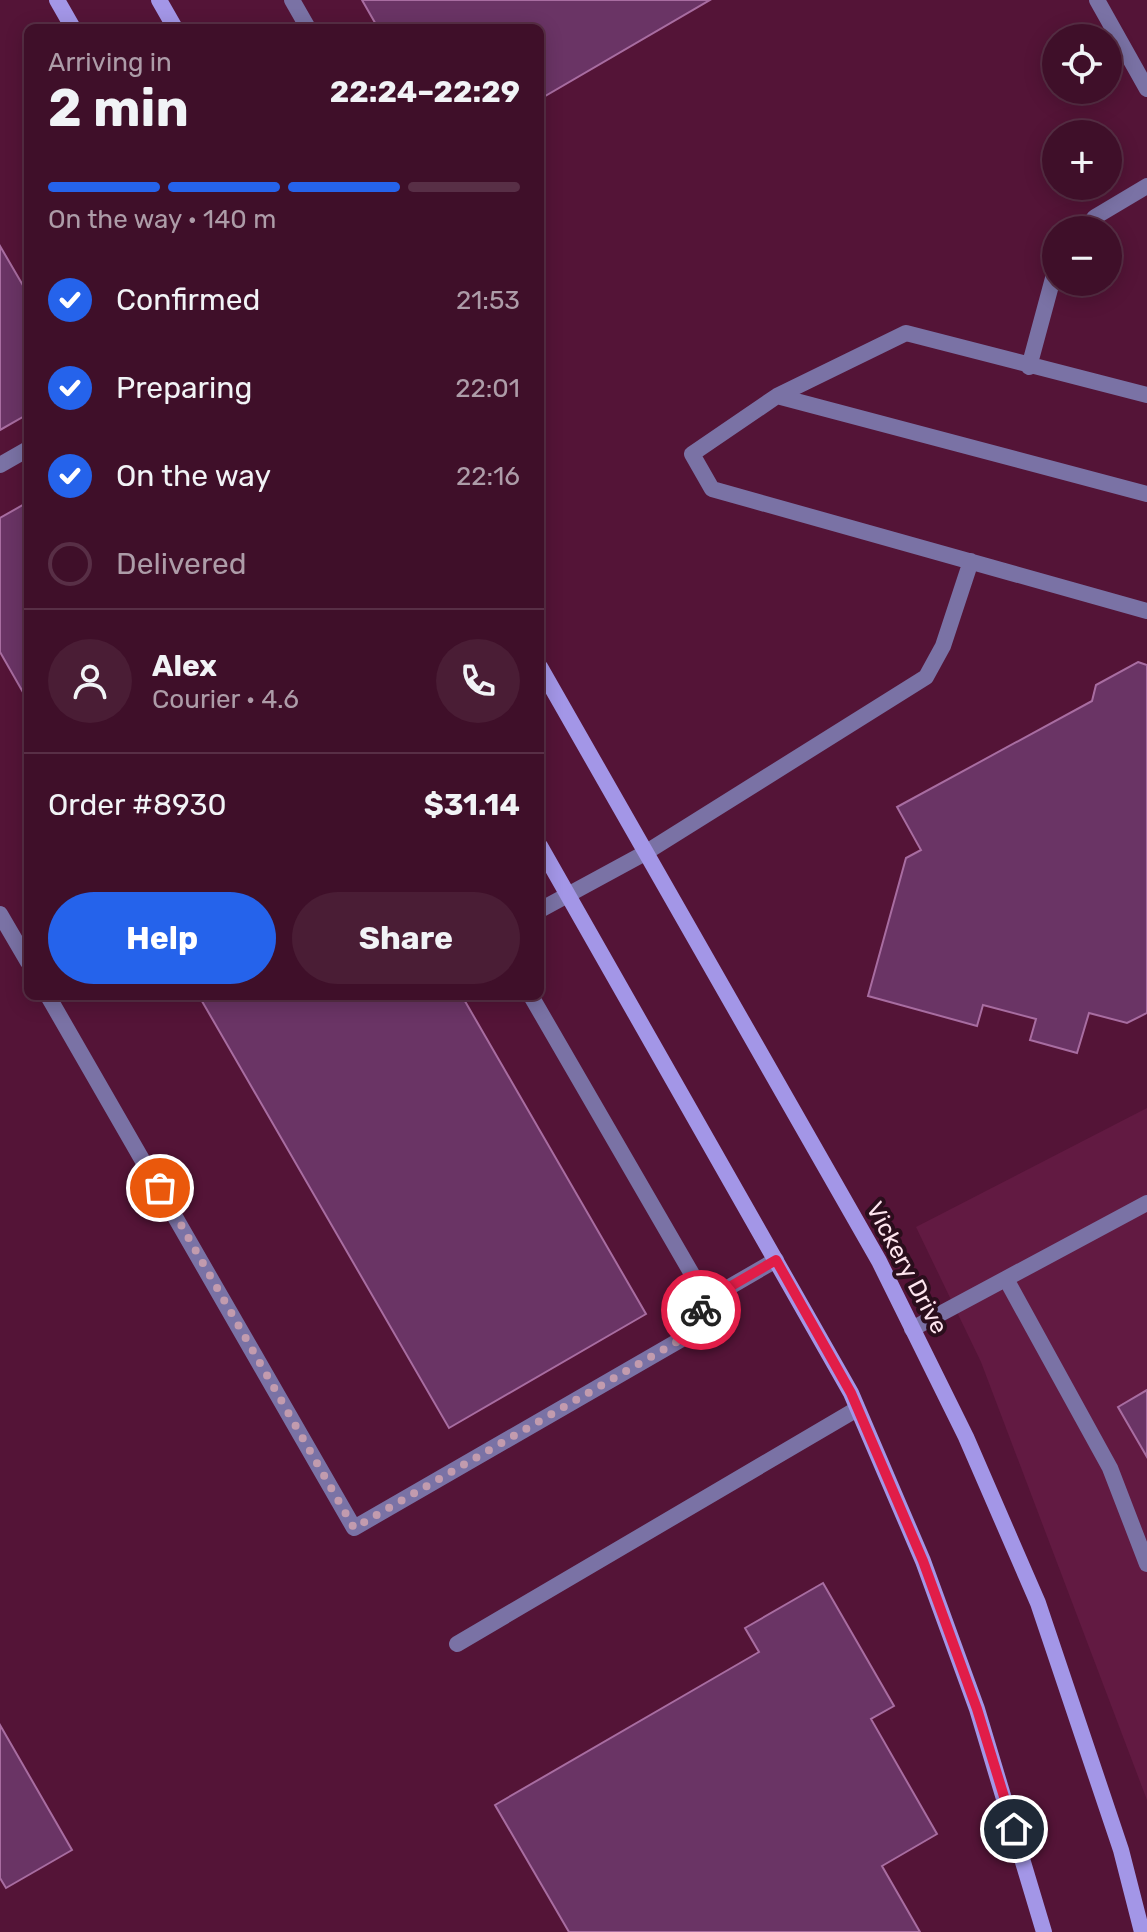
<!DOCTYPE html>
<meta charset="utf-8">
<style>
body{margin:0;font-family:Rubik,sans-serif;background:#4a1d35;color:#f1f3f6;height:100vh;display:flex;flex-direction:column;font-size:30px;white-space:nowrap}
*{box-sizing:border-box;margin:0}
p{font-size:26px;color:#ad9ca8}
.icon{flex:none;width:44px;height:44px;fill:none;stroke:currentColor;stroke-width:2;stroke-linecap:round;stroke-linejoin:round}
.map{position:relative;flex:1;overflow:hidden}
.panel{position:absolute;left:24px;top:24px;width:520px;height:976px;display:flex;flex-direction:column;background:#3f0f29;border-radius:12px;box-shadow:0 4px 20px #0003,0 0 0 2px #582f46}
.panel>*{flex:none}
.controls{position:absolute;left:1042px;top:24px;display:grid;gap:16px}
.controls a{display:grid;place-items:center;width:80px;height:80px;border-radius:50%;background:#3f0f29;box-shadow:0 4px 20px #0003,0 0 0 2px #582f46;font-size:40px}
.pin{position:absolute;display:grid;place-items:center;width:68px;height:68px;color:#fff;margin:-34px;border:4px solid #fff;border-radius:50%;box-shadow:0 2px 8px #0007}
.courier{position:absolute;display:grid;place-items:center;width:80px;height:80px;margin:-40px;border:6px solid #e11d48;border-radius:50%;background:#fff;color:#222;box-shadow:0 2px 10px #0007}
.overview em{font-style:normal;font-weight:700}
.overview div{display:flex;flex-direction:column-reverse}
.overview{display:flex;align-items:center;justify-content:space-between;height:136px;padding:0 24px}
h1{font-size:52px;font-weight:700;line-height:60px}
.bar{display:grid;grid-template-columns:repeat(4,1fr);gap:12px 8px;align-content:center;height:96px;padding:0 24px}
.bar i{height:10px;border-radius:6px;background:#582f46}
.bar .on{background:#2563eb}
.bar p{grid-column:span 4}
.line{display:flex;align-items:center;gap:20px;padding:0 24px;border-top:2px solid #582f46}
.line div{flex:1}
.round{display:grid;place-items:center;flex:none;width:84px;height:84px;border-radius:42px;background:#4a1d35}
ol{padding:0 24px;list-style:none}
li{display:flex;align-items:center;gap:24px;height:88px}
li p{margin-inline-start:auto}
li .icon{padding:8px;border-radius:50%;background:#2563eb;color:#fff;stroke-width:4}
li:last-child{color:#ad9ca8}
li i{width:44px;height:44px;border:4px solid #582f46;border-radius:50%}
.action{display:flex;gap:16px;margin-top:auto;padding:16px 24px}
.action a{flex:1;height:92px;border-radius:48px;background:#2563eb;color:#fff;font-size:32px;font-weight:700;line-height:92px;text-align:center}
.action a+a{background:#4a1d35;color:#f1f3f6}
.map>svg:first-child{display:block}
.built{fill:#621a42}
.building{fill:#6a3465;stroke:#a86da1;stroke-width:2}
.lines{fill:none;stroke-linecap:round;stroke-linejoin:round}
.service{stroke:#7a72a5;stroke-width:16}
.minor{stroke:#7a72a5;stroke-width:16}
.secondary{stroke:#a396e7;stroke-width:16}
.done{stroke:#c29bae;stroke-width:8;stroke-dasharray:0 14.4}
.route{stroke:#e11d48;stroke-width:10}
.labels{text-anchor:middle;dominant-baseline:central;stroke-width:8;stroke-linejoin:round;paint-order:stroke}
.street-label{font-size:24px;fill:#fde4ee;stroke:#2a0e1c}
</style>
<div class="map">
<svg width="1147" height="1932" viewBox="0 0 1147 1932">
<rect width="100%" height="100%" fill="#541437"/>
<path class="built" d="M1147,1108V1800L981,1362L916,1227Z"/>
<path class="building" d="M362,0H710L540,99V28H378Z
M0,246L28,294V414L0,430Z
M28,502V701L0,652V518Z
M1138,662L1147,665V1013L1127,1023L1089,1013L1077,1053L1030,1040L1036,1019L983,1005L977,1026L868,996L906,858L921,850L897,807L1092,701L1096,685Z
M199,996H462L646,1314L449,1428Z
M1147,1390V1457L1118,1407Z
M823,1583L894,1706L871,1719L937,1834L882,1866L920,1932H569L495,1805L759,1652L745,1628Z
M0,1725L72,1850L6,1888L0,1878Z"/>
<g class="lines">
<path class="service" d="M292,0L308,28
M1085,230L1095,217L1147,186
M1029,367L1056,267
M777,396L906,333L1147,395
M0,465L28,449
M1147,494L777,396L692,454L712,489L1147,611
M540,910L645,853L926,677L943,646L971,561
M0,914L28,962
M48,996L354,1528L687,1336L707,1300
M531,996L707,1300L776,1260
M1006,1279L1110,1468L1147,1564
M912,1329L1147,1203
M457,1644L857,1409"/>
<path class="minor" d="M1097,0L1147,89"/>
<path class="secondary" d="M57,0L73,28
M159,0L175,28
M540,667L879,1261L966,1437L1038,1603L1121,1850L1142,1932
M540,846L851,1393L923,1561L977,1709L1044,1932"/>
</g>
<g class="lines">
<path class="done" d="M160,1188L354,1528L687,1336L701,1310"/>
<path class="route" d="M701,1310L707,1300L776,1260L851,1393L923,1561L977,1709L1014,1829"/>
</g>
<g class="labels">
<g class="street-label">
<text transform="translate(907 1268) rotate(62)">Vickery Drive</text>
</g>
</g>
</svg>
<div class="controls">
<a><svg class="icon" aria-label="locate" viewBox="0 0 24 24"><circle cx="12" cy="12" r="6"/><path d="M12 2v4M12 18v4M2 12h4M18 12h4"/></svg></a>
<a>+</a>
<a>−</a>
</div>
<div class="pin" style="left:160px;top:1188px;background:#ea580c"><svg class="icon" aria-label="bag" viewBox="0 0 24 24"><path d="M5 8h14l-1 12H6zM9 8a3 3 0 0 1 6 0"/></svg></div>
<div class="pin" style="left:1014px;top:1829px;background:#1f2937"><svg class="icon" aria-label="home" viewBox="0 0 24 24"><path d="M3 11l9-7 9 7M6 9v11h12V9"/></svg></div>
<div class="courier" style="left:701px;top:1310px"><svg class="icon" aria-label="bike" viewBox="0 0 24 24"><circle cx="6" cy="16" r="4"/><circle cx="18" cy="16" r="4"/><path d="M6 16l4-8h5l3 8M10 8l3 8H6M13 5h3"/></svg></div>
<section class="panel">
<div class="overview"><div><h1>2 min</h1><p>Arriving in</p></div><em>22:24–22:29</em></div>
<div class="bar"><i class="on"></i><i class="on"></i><i class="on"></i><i></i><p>On the way · 140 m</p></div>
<ol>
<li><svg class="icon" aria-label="check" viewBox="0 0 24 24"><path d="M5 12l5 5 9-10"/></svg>Confirmed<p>21:53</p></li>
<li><svg class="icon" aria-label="check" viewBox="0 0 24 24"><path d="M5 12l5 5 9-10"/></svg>Preparing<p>22:01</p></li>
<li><svg class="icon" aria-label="check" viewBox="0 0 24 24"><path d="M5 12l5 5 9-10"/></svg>On the way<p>22:16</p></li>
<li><i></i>Delivered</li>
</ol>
<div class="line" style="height:144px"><a class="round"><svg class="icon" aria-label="person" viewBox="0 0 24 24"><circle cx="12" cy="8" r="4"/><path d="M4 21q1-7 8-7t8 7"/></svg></a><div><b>Alex</b><p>Courier · 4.6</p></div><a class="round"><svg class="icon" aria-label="phone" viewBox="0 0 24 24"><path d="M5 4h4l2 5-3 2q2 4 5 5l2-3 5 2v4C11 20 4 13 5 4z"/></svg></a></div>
<div class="line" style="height:104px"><div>Order #8930</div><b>$31.14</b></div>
<div class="action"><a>Help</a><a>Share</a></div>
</section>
</div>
